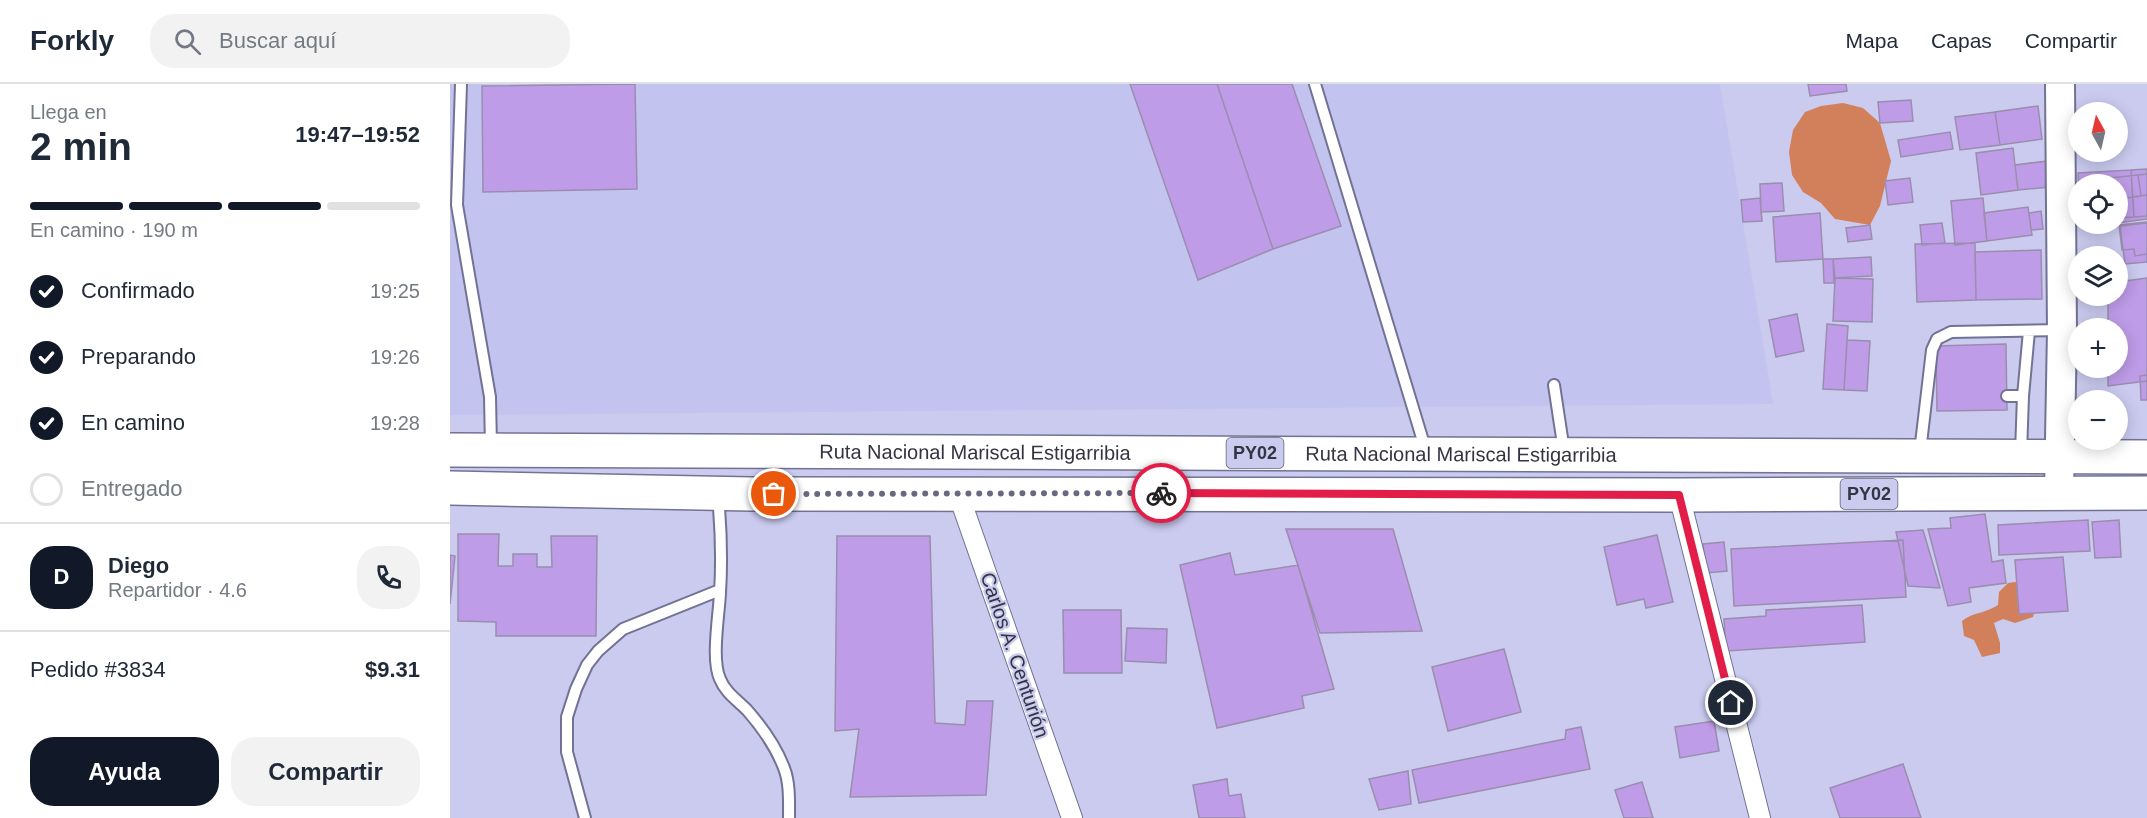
<!DOCTYPE html>
<html lang="es">
<meta charset="utf-8">
<style>
body{margin:0;font-family:Helvetica,sans-serif;background:#f2f2f3;color:#1f2937;height:100vh;display:flex;flex-direction:column;font-size:22px;white-space:nowrap}
*{box-sizing:border-box;margin:0}
p{font-size:20px;color:#747a83}
.icon{flex:none;width:33px;height:33px;fill:none;stroke:currentColor;stroke-width:2;stroke-linecap:round;stroke-linejoin:round}
.map{position:relative;flex:1;overflow:hidden}
.drawer{display:flex;flex-direction:column;background:#fff;width:450px}
.drawer>*{flex:none}
.needle{width:39px;rotate:352deg}
.controls{position:absolute;left:1618px;top:18px;display:grid;gap:12px}
.controls a{display:grid;place-items:center;width:60px;height:60px;border-radius:50%;background:#fff;box-shadow:0 3px 15px #0003;font-size:30px}
.pin{position:absolute;display:grid;place-items:center;width:51px;height:51px;color:#fff;margin:-26px;border:3px solid #fff;border-radius:50%;box-shadow:0 2px 6px #0007}
.courier{position:absolute;display:grid;place-items:center;width:60px;height:60px;margin:-30px;border:4px solid #e11d48;border-radius:50%;background:#fff;color:#222;box-shadow:0 2px 8px #0007}
.head em{font-style:normal;font-weight:600}
.head div{display:flex;flex-direction:column-reverse}
.head{display:flex;align-items:center;justify-content:space-between;height:102px;padding:0 30px}
h1{font-size:39px;font-weight:600;line-height:45px}
.bar{display:grid;grid-template-columns:repeat(4,1fr);gap:9px 6px;align-content:center;height:72px;padding:0 30px}
.bar i{height:8px;border-radius:4px;background:#e0e1e3}
.bar .on{background:#111827}
.bar p{grid-column:span 4}
.line{display:flex;align-items:center;gap:15px;padding:0 30px;border-top:2px solid #e0e1e3}
.line div{flex:1}
.round{display:grid;place-items:center;flex:none;width:63px;height:63px;border-radius:24px;background:#f2f2f3}
ol{padding:0 30px;list-style:none}
li{display:flex;align-items:center;gap:18px;height:66px}
li p{margin-inline-start:auto}
li .icon{padding:6px;border-radius:50%;background:#111827;color:#fff;stroke-width:4}
li:last-child{color:#747a83}
li i{width:33px;height:33px;border:3px solid #e0e1e3;border-radius:50%}
.primary-button{display:flex;gap:12px;margin-top:auto;padding:12px 30px}
.primary-button a{flex:1;height:69px;border-radius:24px;background:#111827;color:#fff;font-size:24px;font-weight:600;line-height:69px;text-align:center}
.primary-button a+a{background:#f2f2f3;color:#1f2937}
header{display:flex;align-items:center;gap:36px;box-sizing:border-box;height:84px;padding:0 30px;background:#fff;border-bottom:2px solid #e0e1e3}
header strong{font-size:28px}
nav{display:flex;gap:33px;margin-inline-start:auto;font-size:21px}
.search{width:420px;height:54px;background:#f2f2f3;display:flex;align-items:center;gap:15px;box-sizing:border-box;padding:0 21px;border-radius:24px;color:#747a83;font-size:22px}
main{display:flex;flex:1;min-height:0}
.map>svg:first-child{display:block}
.built{fill:#c3c3ef}
.forest{fill:#d2805c}
.building{fill:#be9ce8;stroke:#9b8dae;stroke-width:1.5}
.lines{fill:none;stroke-linecap:round;stroke-linejoin:round}
.service-casing{stroke:#727394;stroke-width:14}
.minor-casing{stroke:#727394;stroke-width:22}
.secondary-casing{stroke:#727394;stroke-width:32}
.trunk-casing{stroke:#727394;stroke-width:36}
.service{stroke:#fff;stroke-width:10}
.minor{stroke:#fff;stroke-width:20}
.secondary{stroke:#fff;stroke-width:28}
.trunk{stroke:#fff;stroke-width:33}
.done{stroke:#68697f;stroke-width:6;stroke-dasharray:0 10.8}
.route{stroke:#e11d48;stroke-width:8}
.labels{text-anchor:middle;dominant-baseline:central;stroke-width:4.5;stroke-linejoin:round;paint-order:stroke}
.shield{fill:#cacbef;stroke:#616176;stroke-width:1.5}
.shield-label{font-size:18px;font-weight:bold;fill:#343442}
.street-label{font-size:20px;fill:#343442;stroke:#cacbef}
</style>
<header>
<strong>Forkly</strong>
<div class="search"><svg class="icon" aria-label="search" viewBox="0 0 24 24"><circle cx="10" cy="10" r="6"/><path d="M15 15l6 6"/></svg>Buscar aquí</div>
<nav><a>Mapa</a><a>Capas</a><a>Compartir</a></nav>
</header>
<main>
<section class="drawer">
<div class="head"><div><h1>2 min</h1><p>Llega en</p></div><em>19:47–19:52</em></div>
<div class="bar"><i class="on"></i><i class="on"></i><i class="on"></i><i></i><p>En camino · 190 m</p></div>
<ol>
<li><svg class="icon" aria-label="check" viewBox="0 0 24 24"><path d="M5 12l5 5 9-10"/></svg>Confirmado<p>19:25</p></li>
<li><svg class="icon" aria-label="check" viewBox="0 0 24 24"><path d="M5 12l5 5 9-10"/></svg>Preparando<p>19:26</p></li>
<li><svg class="icon" aria-label="check" viewBox="0 0 24 24"><path d="M5 12l5 5 9-10"/></svg>En camino<p>19:28</p></li>
<li><i></i>Entregado</li>
</ol>
<div class="line" style="height:108px"><b class="round" style="background:#111827;color:#fff">D</b><div><b>Diego</b><p>Repartidor · 4.6</p></div><a class="round"><svg class="icon" aria-label="phone" viewBox="0 0 24 24"><path d="M5 4h4l2 5-3 2q2 4 5 5l2-3 5 2v4C11 20 4 13 5 4z"/></svg></a></div>
<div class="line" style="height:78px"><div>Pedido #3834</div><b>$9.31</b></div>
<div class="primary-button"><a>Ayuda</a><a>Compartir</a></div>
</section>
<div class="map">
<svg width="1697" height="734" viewBox="0 0 1697 734">
<rect width="100%" height="100%" fill="#cacbef"/>
<path class="built" d="M0,0H1270L1323,320L0,331Z"/>
<path class="forest" d="M1393,19L1413,24L1430,39L1441,77L1430,122L1420,141L1385,135L1371,119L1353,108L1342,91L1339,68L1343,46L1355,28L1371,22Z
M1565,498L1575,504L1587,521L1583,533L1565,539L1553,535L1544,539L1550,559V569L1532,573L1524,556L1514,552L1512,537C1523,528 1537,529 1548,521L1549,508L1558,499Z"/>
<path class="building" d="M185,0L187,105L33,108L32,2Z
M680,0H767L823,165L748,196Z
M767,0H842L891,142L823,165Z
M1358,0H1396L1397,7L1360,12Z
M1461,16L1463,37L1430,39L1428,18Z
M1588,22L1592,55L1550,61L1545,28Z
M1545,28L1550,61L1510,66L1505,33Z
M1500,48L1503,65L1451,73L1448,56Z
M1563,64L1568,106L1531,111L1526,69Z
M1597,77L1600,103L1568,106L1565,81Z
M1697,85V132L1684,133L1681,86Z
M1681,86L1684,133L1668,134V100H1629V107L1628,89Z
M1697,90V111L1691,112L1688,91Z
M1688,91L1691,112L1668,115V100H1641V96Z
M1460,94L1463,118L1438,121L1435,97Z
M1332,99L1334,127L1311,128L1310,100Z
M1697,111V135L1668,139V115Z
M1310,114L1312,137L1293,138L1291,116Z
M1533,114L1537,157L1505,161L1501,117Z
M1578,123L1582,151L1537,157L1534,129Z
M1591,127L1593,145L1581,146L1579,129Z
M1370,129L1373,175L1326,178L1323,133Z
M1697,138V170L1685,172L1684,165L1672,166L1669,141Z
M1492,139L1495,159L1472,161L1470,141Z
M1697,139V178L1675,180L1670,142Z
M1420,141L1422,155L1398,158L1396,144Z
M1525,159L1526,216L1467,218L1465,160Z
M1591,166L1592,215L1526,216L1525,168Z
M1421,173L1422,192L1385,194L1383,175Z
M1373,175H1383L1384,199H1374Z
M1385,194L1423,195L1422,238L1383,237Z
M1697,194V297L1658,302V284H1668V244H1658V212H1668V198Z
M1347,230L1354,267L1326,273L1319,236Z
M1377,240L1398,242L1394,306L1373,305Z
M1397,256L1420,257L1417,307L1394,306Z
M1556,260L1557,326L1487,327L1486,262Z
M1697,291V316H1691L1690,292Z
M1535,430L1542,478L1553,476L1556,499L1519,504L1521,518L1498,522L1478,445L1501,444L1500,434Z
M1638,436L1640,467L1549,471L1548,441Z
M1669,436L1671,473L1645,474L1642,438Z
M836,445H943L972,547L870,549Z
M1473,446L1490,504L1458,502L1446,448Z
M8,450H49L48,482H63V470H87V483H102L101,452H147L146,552H46V538L8,537Z
M1207,451L1223,518L1196,524L1194,515L1167,521L1154,463Z
M387,452H480L485,639L515,641L517,617H543L536,711L400,713L409,645L385,647Z
M1453,456L1456,513L1284,522L1281,465Z
M1274,458L1277,487L1256,489L1253,460Z
M780,469L785,491L848,481L884,605L852,612L854,624L767,644L730,481Z
M0,471L5,472L0,520Z
M1613,473L1618,527L1569,530L1565,476Z
M1412,521L1415,558L1276,567L1274,535L1316,532V526Z
M613,526H671L672,589H614Z
M677,544L717,545L716,579L675,577Z
M1054,565L1071,628L998,647L982,583Z
M1264,637L1269,667L1230,674L1225,643Z
M1131,643L1140,685L969,719L962,686L1115,655L1116,646Z
M1453,680L1471,734H1390L1380,704Z
M958,687L961,720L929,726L919,695Z
M777,695L779,712L791,710L795,734H749L743,701Z
M1192,698L1203,734H1174L1165,706Z"/>
<g class="lines">
<g class="service-casing">
<path id="service" d="M11,0L7,121L40,313L41,363
M865,0L976,367
M1104,301L1114,367
M1557,312H1573
M1470,368L1482,266L1487,255L1501,248L1612,246
M1571,369L1573,312L1579,247
M268,412C271,444 272,477 270,509C269,531 261,576 270,595C275,608 287,616 297,626C311,642 326,663 334,684C340,699 339,718 339,734
M135,734L117,668V633L126,605L137,581L148,567L173,545L270,506"/>
</g>
<g class="minor-casing">
<path id="minor" d="M508,409L622,734
M1229,411L1310,734"/>
</g>
<g class="secondary-casing">
<path id="secondary" d="M1609,409L1612,246L1610,0"/>
</g>
<g class="trunk-casing">
<g id="trunk">
<path id="s1" d="M0,366L1697,373"/>
<path d="M0,404L301,410L1229,411L1697,409"/>
</g>
</g>
<use href="#service" class="service"/>
<use href="#minor" class="minor"/>
<use href="#secondary" class="secondary"/>
<use href="#trunk" class="trunk"/>
</g>
<g class="lines">
<path class="done" d="M324,410L711,409"/>
<path class="route" d="M711,409L1229,411L1281,619"/>
</g>
<g class="labels">
<g class="shield">
<rect x="776.5" y="354" width="57" height="30" rx="4.5"/>
<rect x="1390.5" y="395" width="57" height="30" rx="4.5"/>
</g>
<g class="shield-label">
<text x="805" y="369">PY02</text>
<text x="1419" y="410">PY02</text>
</g>
<g class="street-label">
<text stroke="none"><textPath href="#s1" startOffset="525">Ruta Nacional Mariscal Estigarribia</textPath></text>
<text stroke="none"><textPath href="#s1" startOffset="1011">Ruta Nacional Mariscal Estigarribia</textPath></text>
<text transform="translate(565 571) rotate(71)">Carlos A. Centurión</text>
</g>
</g>
</svg>
<div class="controls">
<a><svg class="needle" viewBox="-14 -14 28 28"><path d="M0-13l5 13h-10z" fill="#e53935"/><path d="M0 13l5-13h-10z" fill="#747a83"/></svg></a>
<a><svg class="icon" aria-label="locate" viewBox="0 0 24 24"><circle cx="12" cy="12" r="6"/><path d="M12 2v4M12 18v4M2 12h4M18 12h4"/></svg></a>
<a><svg class="icon" aria-label="layers" viewBox="0 0 24 24"><path d="M12 4l9 5-9 5-9-5zM3 14l9 5 9-5"/></svg></a>
<a>+</a>
<a>−</a>
</div>
<div class="pin" style="left:324px;top:410px;background:#ea580c"><svg class="icon" aria-label="bag" viewBox="0 0 24 24"><path d="M5 8h14l-1 12H6zM9 8a3 3 0 0 1 6 0"/></svg></div>
<div class="pin" style="left:1281px;top:619px;background:#1f2937"><svg class="icon" aria-label="home" viewBox="0 0 24 24"><path d="M3 11l9-7 9 7M6 9v11h12V9"/></svg></div>
<div class="courier" style="left:711px;top:409px"><svg class="icon" aria-label="bike" viewBox="0 0 24 24"><circle cx="6" cy="16" r="4"/><circle cx="18" cy="16" r="4"/><path d="M6 16l4-8h5l3 8M10 8l3 8H6M13 5h3"/></svg></div>
</div>
</main>
